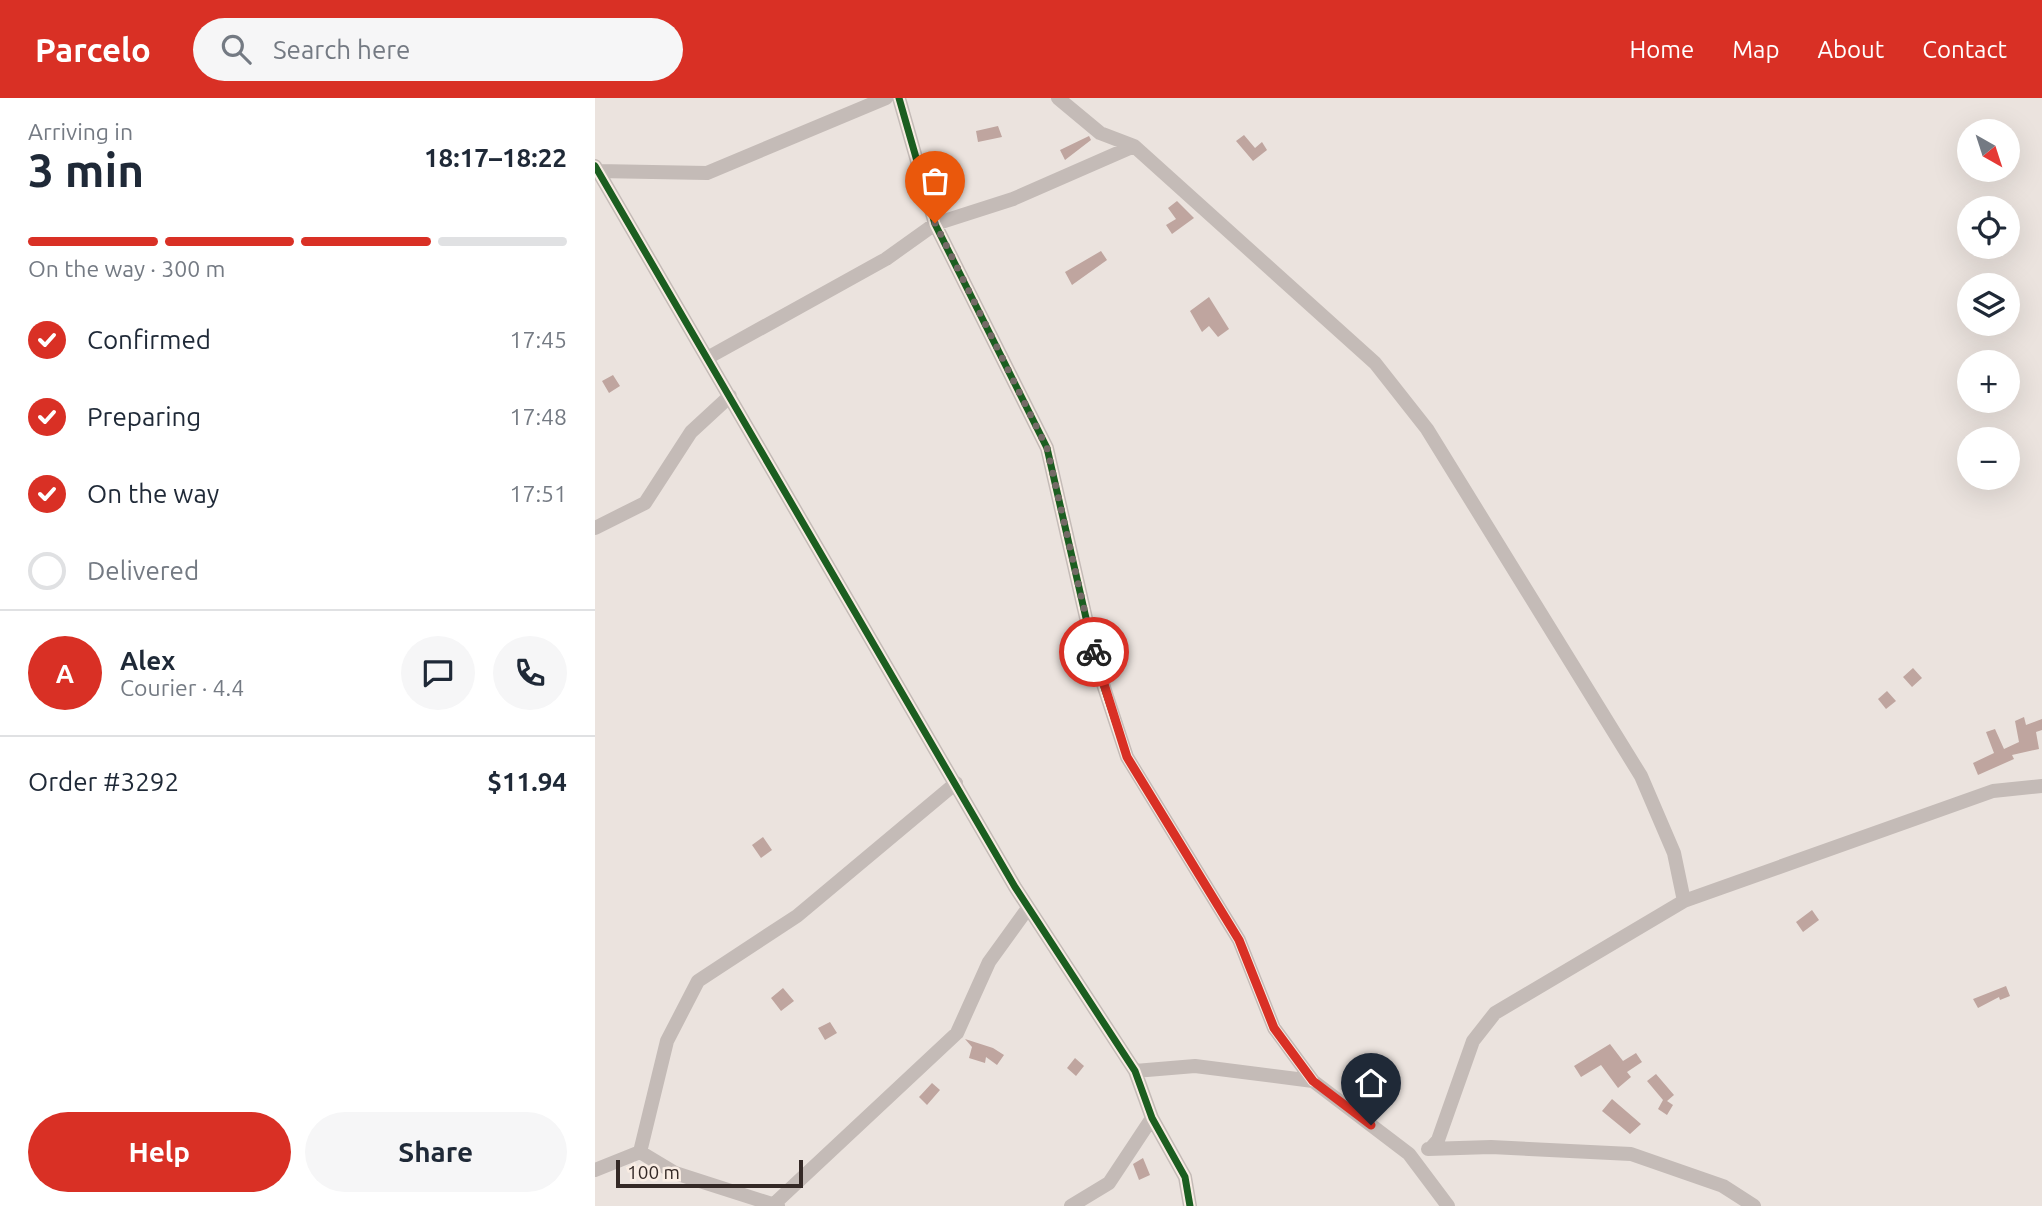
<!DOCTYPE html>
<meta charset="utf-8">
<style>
body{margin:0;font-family:Ubuntu,sans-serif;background:#f6f6f7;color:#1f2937;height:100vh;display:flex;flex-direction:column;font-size:26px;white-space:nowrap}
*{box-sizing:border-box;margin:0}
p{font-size:23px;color:#747a83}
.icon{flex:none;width:38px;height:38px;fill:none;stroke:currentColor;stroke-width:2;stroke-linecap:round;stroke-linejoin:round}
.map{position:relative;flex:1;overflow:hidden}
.sheet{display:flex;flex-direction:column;background:#fff;width:595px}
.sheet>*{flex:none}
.needle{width:46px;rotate:141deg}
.buttons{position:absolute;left:1362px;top:21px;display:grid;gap:14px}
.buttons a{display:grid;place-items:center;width:63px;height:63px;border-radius:50%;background:#fff;box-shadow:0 7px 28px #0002;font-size:35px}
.scale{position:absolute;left:21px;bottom:18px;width:187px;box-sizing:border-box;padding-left:7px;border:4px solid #342926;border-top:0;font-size:19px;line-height:24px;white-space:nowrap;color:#342926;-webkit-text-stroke:5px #f9ede4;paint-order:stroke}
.pin{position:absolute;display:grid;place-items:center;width:60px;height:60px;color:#fff;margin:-72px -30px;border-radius:50% 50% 50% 0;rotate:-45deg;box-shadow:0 0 7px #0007}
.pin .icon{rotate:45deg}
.courier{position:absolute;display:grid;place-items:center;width:70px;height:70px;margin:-35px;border:5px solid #d93025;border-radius:50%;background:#fff;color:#222;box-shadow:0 2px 9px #0007}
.summary em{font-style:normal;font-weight:600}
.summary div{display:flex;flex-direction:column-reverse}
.summary{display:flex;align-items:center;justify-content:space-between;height:119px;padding:0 28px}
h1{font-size:46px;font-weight:600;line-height:52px}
.bar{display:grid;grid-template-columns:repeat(4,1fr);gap:10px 7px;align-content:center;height:84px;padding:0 28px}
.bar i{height:9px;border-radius:5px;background:#e0e1e3}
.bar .on{background:#d93025}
.bar p{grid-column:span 4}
.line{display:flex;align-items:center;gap:18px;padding:0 28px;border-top:2px solid #e0e1e3}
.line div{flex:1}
.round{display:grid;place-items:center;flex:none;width:74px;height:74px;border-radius:37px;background:#f6f6f7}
ol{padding:0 28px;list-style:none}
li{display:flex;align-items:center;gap:21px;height:77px}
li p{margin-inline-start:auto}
li .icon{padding:7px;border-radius:50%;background:#d93025;color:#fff;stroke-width:4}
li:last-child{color:#747a83}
li i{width:38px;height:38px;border:4px solid #e0e1e3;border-radius:50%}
.action{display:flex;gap:14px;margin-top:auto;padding:14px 28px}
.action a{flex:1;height:80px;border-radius:42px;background:#d93025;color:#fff;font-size:28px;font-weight:600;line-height:80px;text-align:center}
.action a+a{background:#f6f6f7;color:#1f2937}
header{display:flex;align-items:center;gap:42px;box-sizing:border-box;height:98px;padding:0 35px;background:#d93025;color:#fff}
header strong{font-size:33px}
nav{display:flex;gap:38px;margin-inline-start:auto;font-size:24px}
.search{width:490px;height:63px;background:#f6f6f7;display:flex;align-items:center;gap:18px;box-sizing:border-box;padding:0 24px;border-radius:38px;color:#747a83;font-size:26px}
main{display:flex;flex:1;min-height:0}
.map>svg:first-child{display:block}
.building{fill:#bfa59f}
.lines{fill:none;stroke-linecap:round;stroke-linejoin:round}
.minor{stroke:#c4bbb7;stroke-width:14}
.cycleway-casing{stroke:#f9ede4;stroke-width:11}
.cycleway{stroke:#1b5e20;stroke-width:7}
.done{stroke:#746a66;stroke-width:7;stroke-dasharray:0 12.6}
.route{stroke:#d93025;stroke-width:9}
</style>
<header>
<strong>Parcelo</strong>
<div class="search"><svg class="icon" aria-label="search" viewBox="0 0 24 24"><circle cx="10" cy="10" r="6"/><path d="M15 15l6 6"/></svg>Search here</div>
<nav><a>Home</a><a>Map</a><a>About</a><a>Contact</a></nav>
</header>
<main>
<section class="sheet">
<div class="summary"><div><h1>3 min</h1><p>Arriving in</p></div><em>18:17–18:22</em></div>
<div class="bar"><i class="on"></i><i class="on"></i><i class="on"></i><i></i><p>On the way · 300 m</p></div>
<ol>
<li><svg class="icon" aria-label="check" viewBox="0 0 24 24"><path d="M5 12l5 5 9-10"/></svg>Confirmed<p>17:45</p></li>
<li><svg class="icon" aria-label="check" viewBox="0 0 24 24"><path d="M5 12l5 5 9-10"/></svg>Preparing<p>17:48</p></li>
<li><svg class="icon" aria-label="check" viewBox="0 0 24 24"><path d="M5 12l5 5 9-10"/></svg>On the way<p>17:51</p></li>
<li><i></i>Delivered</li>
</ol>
<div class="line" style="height:126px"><b class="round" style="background:#d93025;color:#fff">A</b><div><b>Alex</b><p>Courier · 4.4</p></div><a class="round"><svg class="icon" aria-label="chat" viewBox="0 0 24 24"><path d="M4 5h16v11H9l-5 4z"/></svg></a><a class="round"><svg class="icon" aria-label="phone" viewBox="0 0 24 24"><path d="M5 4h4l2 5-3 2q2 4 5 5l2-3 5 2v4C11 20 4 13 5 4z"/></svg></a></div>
<div class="line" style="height:91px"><div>Order #3292</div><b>$11.94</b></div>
<div class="action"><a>Help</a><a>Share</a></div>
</section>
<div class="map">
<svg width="1447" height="1108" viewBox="0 0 1447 1108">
<rect width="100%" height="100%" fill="#ebe3de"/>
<path class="building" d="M403,28L407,39L383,44L381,33Z
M649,37L660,50L667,44L672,52L658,63L641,43Z
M494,38L496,42L470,62L465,52Z
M582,103L599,120L577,136L571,127L581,121L573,110Z
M506,153L512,162L477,187L470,174Z
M614,199L634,231L623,239L614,228L607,234L595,213Z
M18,277L25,288L14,295L7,283Z
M1318,570L1327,580L1317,589L1308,579Z
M1292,593L1301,603L1291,611L1283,601Z
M1429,619L1431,627L1447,621V632L1441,634L1444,651L1417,657L1419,661L1383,677L1378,665L1399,655L1391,634L1400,631L1409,651L1424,644L1420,623Z
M168,739L177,752L166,760L157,747Z
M1217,812L1224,822L1208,834L1201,824Z
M1411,888L1415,898L1405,902L1404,899L1383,910L1378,901Z
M188,890L199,903L186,913L176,900Z
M235,924L242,935L230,942L223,930Z
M370,941L398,950L409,957L402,967L391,959L390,965L374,960L377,949Z
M1015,946L1028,963L1041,955L1047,964L1032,974L1036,979L1023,990L1006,967L986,979L979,968Z
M480,960L489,968L481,978L472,970Z
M1061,976L1079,997L1072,1003L1078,1007L1072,1017L1063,1011L1068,1002L1052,983Z
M337,985L345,992L332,1007L324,999Z
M1017,1001L1046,1026L1035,1036L1007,1013Z
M548,1060L555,1077L544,1082L538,1066Z"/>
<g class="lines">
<path class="minor" d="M304,0L340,126L452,350L502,568L532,659L644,842L679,930L718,983
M463,0L505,35L539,48L780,265L832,331L1046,678L1079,755L1089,803
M0,68L420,789L540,973L557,1020L590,1079L595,1108
M3,73L112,75L291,0
M114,259L291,161L340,126L418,101L539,48
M0,430L50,405L96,334L135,298
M540,973L600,968L718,983L814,1056L853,1108
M836,1050L843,1042L878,943L900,915L1089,803L1398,693L1447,688
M833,1051L896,1049L1036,1056L1128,1088L1159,1108
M45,1054L80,1075L183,1108
M0,1072L45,1054L72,943L103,883L202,818L361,685
M179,1106L362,935L394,864L433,810
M476,1108L514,1085L557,1020"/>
<g class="cycleway-casing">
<path id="cycleway" d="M304,0L340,126L452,350L502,568L532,659L644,842L679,930L718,983
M0,68L420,789L540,973L557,1020L590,1079L595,1108"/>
</g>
<use href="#cycleway" class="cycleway"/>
</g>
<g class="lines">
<path class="done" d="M340,125L452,350L499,554"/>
<path class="route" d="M499,554L532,659L644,842L679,930L718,983L776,1027"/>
</g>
</svg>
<div class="buttons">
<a><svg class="needle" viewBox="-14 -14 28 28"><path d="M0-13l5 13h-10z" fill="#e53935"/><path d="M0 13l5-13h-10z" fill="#747a83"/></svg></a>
<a><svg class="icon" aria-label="locate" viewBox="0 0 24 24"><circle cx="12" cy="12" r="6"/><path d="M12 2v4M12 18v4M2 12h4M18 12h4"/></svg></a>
<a><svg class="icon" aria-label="layers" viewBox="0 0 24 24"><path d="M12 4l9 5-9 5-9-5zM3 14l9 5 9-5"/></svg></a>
<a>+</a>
<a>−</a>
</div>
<div class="scale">100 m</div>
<div class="pin" style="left:340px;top:125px;background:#ea580c"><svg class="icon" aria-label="bag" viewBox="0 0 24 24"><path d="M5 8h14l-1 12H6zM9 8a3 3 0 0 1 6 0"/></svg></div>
<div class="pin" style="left:776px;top:1027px;background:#1f2937"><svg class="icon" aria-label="home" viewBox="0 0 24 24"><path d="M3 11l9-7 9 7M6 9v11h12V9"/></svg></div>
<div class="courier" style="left:499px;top:554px"><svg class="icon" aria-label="bike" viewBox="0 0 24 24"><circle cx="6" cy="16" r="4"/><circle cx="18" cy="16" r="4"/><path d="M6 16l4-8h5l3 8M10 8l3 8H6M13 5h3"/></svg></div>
</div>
</main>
